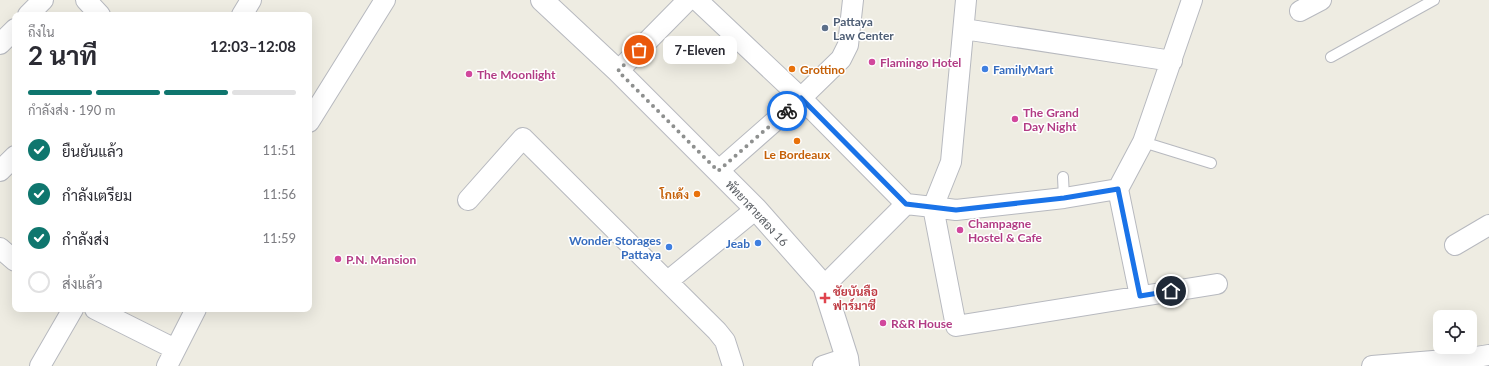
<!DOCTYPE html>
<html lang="th">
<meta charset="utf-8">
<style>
body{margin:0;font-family:Lato,Sarabun,sans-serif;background:#f2f2f3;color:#2b2b33;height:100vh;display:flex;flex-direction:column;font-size:15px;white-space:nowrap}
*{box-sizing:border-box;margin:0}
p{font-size:13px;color:#7c7c81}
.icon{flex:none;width:22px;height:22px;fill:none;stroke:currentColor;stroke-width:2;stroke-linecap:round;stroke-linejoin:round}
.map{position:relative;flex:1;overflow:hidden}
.drawer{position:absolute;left:12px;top:12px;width:300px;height:300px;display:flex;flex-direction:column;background:#fff;border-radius:8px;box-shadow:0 4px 16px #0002}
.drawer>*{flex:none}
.controls{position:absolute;left:1433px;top:310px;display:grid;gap:8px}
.controls a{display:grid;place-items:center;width:44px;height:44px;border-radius:8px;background:#fff;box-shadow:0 4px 16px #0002;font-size:20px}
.pin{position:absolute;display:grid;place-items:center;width:34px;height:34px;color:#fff;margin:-17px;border:2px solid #fff;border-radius:50%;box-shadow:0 1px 4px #0007}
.courier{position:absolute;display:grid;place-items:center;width:40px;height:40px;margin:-20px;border:3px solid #1a73e8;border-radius:50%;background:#fff;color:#222;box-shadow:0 1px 5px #0007}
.bubble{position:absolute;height:28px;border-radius:8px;background:#fff;box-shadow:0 4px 16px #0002;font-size:13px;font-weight:700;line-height:28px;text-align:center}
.overview em{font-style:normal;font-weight:700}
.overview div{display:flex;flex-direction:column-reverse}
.overview{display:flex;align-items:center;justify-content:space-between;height:68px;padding:0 16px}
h1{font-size:26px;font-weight:700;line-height:30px}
.bar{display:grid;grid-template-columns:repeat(4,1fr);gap:6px 4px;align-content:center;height:48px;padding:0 16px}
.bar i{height:5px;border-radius:3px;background:#e1e1e2}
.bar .current{background:#0f766e}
.bar p{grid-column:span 4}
ol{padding:0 16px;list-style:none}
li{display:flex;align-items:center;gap:12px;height:44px}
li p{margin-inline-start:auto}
li .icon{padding:4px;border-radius:50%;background:#0f766e;color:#fff;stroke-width:4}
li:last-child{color:#7c7c81}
li i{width:22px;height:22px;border:2px solid #e1e1e2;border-radius:50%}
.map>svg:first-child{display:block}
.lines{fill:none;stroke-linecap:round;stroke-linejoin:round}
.service-casing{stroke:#b7b9bf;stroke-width:12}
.minor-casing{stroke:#b7b9bf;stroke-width:22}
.tertiary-casing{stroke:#b7b9bf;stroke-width:24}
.service{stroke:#fff;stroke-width:10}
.minor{stroke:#fff;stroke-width:20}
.tertiary{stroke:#fff;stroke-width:22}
.done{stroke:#8e908f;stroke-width:4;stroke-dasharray:0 7.2}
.route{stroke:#1a73e8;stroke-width:5}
.service-dot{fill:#5c6f8a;stroke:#fff;stroke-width:1.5}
.hotel-dot{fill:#d1479c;stroke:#fff;stroke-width:1.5}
.food-dot{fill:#e8710a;stroke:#fff;stroke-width:1.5}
.shop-dot{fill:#3f7fe0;stroke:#fff;stroke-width:1.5}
.health-dot{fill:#e0444e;stroke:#fff;stroke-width:1.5}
.labels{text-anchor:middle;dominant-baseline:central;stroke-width:3;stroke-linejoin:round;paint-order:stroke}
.service-label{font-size:12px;font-weight:bold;fill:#4e5e75;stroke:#fff;text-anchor:start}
.hotel-label{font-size:12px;font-weight:bold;fill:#b23c85;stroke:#fff;text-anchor:start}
.food-label{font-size:12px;font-weight:bold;fill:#c56008;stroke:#fff;text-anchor:start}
.shop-label{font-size:12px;font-weight:bold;fill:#366cbe;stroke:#fff;text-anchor:end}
.street-label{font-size:12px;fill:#5a5e63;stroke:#fff}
.health-label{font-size:12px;font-weight:bold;fill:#be3a42;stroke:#fff;text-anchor:start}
</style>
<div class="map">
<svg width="1489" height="366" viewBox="0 0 1489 366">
<rect width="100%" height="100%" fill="#eeece2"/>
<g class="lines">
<g class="service-casing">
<path id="service" d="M1331,57L1434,0
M1143,142L1211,163
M1063,177L1064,198"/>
</g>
<g class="minor-casing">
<path id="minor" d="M86,0L100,15
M697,0L801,98L906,204
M1300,11L1321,0
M28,15L43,0
M242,15L251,0
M964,29L1172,61
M0,44L15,29
M618,71L688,0
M309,122L385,0
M0,171L15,156
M718,171L801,98L841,59L848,45L853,0
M1118,189L1064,198L956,210L933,207L956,326L1217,284
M468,200L523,138L717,331L725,341L733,366
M1455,245L1489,225
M0,248L15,261
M668,281L756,209
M824,286L906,204L933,207L951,162L966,0
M1140,296L1118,189L1143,142L1192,0
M95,309L175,349
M40,366L73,309
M167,366L196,309
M823,366L847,358
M1372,366L1470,358L1489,355"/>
</g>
<g class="tertiary-casing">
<path id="tertiary" d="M542,0L618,71L756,209L824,286L847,358L848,366"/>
</g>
<use href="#service" class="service"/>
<use href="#minor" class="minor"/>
<use href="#tertiary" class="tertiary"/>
</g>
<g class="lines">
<path class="done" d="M639,50L618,71L718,171L787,111"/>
<path class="route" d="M787,111L801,98L906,204L956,210L1064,198L1118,189L1140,296L1171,291"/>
</g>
<circle class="service-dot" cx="825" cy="28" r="4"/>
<g class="hotel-dot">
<circle cx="872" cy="62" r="4"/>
<circle cx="469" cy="74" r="4"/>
<circle cx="1015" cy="119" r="4"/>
<circle cx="960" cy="230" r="4"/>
<circle cx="338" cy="259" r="4"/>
<circle cx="883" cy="323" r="4"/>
</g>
<g class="food-dot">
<circle cx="792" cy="69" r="4"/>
<circle cx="797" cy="141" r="4"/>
<circle cx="697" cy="194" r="4"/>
</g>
<g class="shop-dot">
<circle cx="985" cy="69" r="4"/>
<circle cx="758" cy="243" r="4"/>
<circle cx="669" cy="247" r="4"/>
</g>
<path class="health-dot" d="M823 292h4v4h4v4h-4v4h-4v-4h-4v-4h4z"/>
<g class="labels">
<g class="service-label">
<text x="833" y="21">Pattaya<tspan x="833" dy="14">Law Center</tspan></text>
</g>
<g class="hotel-label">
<text x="880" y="62">Flamingo Hotel</text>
<text x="477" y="74">The Moonlight</text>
<text x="1023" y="112">The Grand<tspan x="1023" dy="14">Day Night</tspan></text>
<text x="968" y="223">Champagne<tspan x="968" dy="14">Hostel &amp; Cafe</tspan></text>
<text x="346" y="259">P.N. Mansion</text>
<text x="891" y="323">R&amp;R House</text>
</g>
<g class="food-label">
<text x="800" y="69">Grottino</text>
<text x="797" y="154" text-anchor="middle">Le Bordeaux</text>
<text x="689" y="194" text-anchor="end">โกเด้ง</text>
</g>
<g class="shop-label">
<text x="993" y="69" text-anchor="start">FamilyMart</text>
<text x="661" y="240">Wonder Storages<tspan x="661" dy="14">Pattaya</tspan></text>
<text x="750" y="243">Jeab</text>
</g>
<g class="street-label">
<text transform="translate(757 213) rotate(47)">พัทยาสายสอง 16</text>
</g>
<g class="health-label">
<text x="833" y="291">ชัยบันลือ<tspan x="833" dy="14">ฟาร์มาซี</tspan></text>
</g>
</g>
</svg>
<div class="controls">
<a><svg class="icon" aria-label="locate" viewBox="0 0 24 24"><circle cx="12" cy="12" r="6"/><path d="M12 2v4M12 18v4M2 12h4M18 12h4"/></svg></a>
</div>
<div class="pin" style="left:639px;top:50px;background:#ea580c"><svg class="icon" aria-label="bag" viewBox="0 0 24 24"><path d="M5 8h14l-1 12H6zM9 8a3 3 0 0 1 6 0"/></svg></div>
<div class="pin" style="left:1171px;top:291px;background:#1f2937"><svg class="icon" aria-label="home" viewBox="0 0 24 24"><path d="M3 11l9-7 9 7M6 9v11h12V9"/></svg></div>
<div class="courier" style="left:787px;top:111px"><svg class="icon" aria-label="bike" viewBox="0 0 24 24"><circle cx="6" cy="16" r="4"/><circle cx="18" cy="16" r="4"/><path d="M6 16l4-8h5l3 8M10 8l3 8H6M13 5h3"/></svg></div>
<div class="bubble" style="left:663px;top:36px;width:74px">7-Eleven</div>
<section class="drawer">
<div class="overview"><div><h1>2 นาที</h1><p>ถึงใน</p></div><em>12:03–12:08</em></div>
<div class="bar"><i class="current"></i><i class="current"></i><i class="current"></i><i></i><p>กำลังส่ง · 190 m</p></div>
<ol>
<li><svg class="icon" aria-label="check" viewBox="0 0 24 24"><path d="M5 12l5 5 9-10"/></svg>ยืนยันแล้ว<p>11:51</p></li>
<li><svg class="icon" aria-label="check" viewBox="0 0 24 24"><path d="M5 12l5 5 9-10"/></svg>กำลังเตรียม<p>11:56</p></li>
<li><svg class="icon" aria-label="check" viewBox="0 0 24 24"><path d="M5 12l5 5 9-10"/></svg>กำลังส่ง<p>11:59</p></li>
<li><i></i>ส่งแล้ว</li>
</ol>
</section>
</div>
